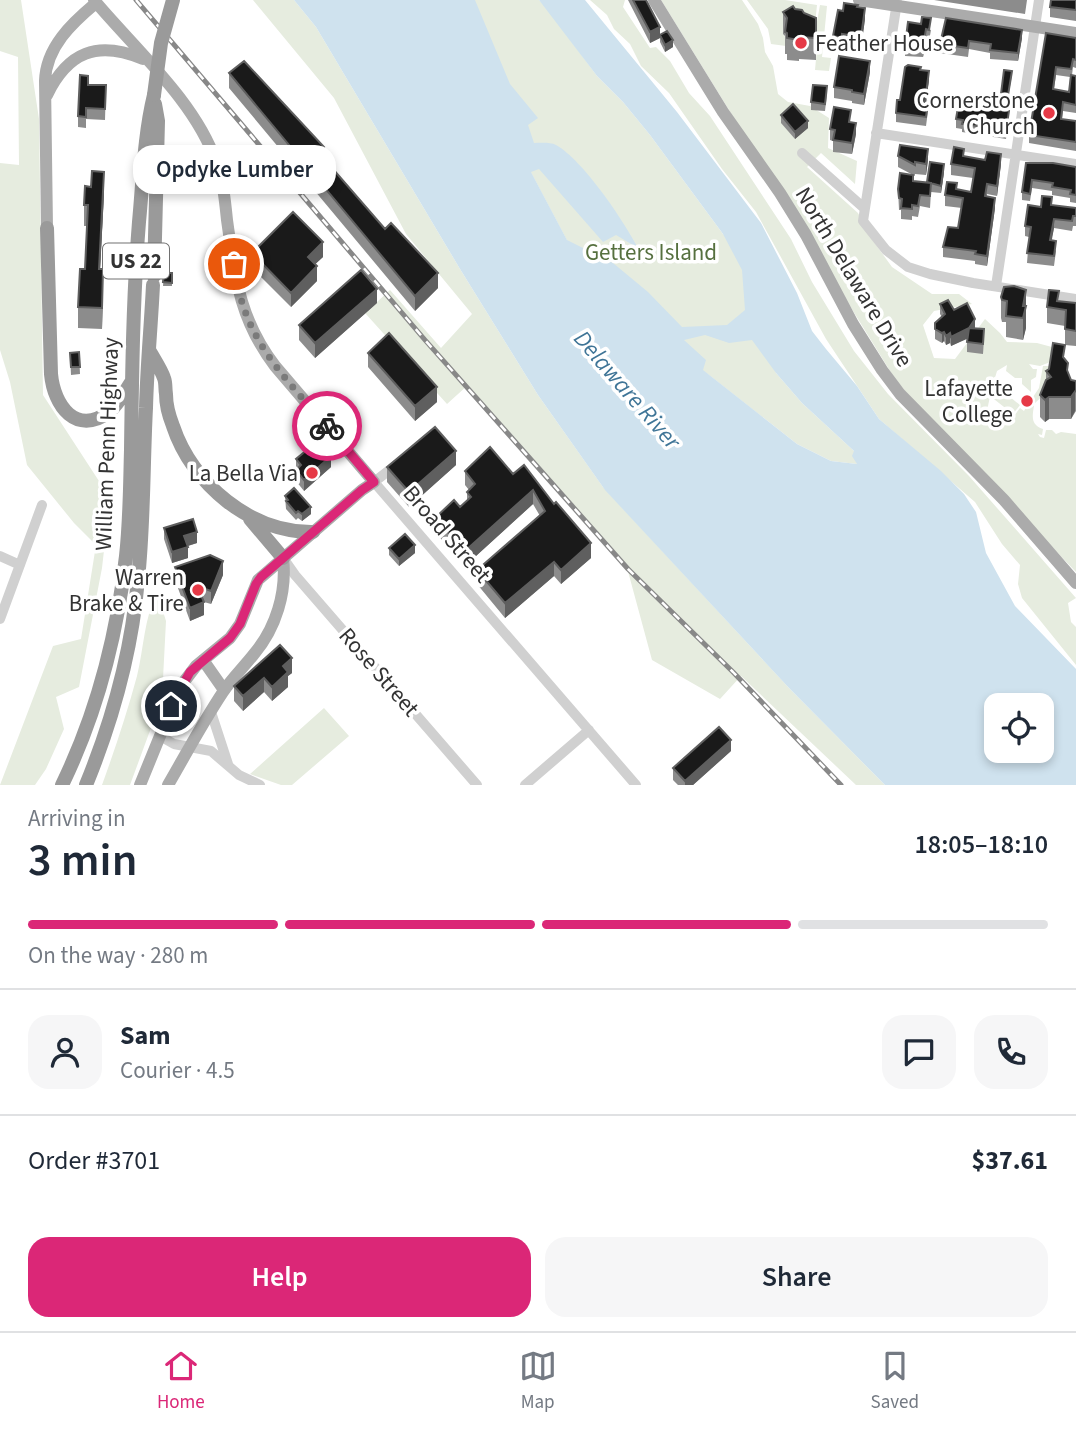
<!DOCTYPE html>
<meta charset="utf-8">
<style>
body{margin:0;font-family:"Source Sans 3",sans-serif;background:#f6f6f7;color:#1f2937;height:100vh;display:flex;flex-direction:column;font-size:26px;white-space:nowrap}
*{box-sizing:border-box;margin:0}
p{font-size:23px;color:#747a83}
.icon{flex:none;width:38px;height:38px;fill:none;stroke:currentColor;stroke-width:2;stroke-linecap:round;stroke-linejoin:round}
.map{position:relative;height:785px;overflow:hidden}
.panel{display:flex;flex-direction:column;background:#fff;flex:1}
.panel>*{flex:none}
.controls{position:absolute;left:984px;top:693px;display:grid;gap:14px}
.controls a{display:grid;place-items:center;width:70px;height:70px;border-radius:14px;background:#fff;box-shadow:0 4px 10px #0003;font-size:35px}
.pin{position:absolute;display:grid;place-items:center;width:60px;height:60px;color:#fff;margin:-30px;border:4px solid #fff;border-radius:50%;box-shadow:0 2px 7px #0007}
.courier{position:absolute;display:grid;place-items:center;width:70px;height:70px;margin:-35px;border:5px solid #db2777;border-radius:50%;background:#fff;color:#222;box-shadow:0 2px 9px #0007}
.bubble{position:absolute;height:49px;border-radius:21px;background:#fff;box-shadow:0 4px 10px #0003;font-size:23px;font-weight:600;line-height:49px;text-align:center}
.overview em{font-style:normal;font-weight:600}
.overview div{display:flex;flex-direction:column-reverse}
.overview{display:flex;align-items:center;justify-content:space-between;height:119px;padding:0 28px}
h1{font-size:46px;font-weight:600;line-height:52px}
.bar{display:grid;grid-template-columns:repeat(4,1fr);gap:10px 7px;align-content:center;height:84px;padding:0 28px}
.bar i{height:9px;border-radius:5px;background:#e0e1e3}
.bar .current{background:#db2777}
.bar p{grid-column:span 4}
.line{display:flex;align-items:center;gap:18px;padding:0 28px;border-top:2px solid #e0e1e3}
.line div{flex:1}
.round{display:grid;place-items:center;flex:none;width:74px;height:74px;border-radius:21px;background:#f6f6f7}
.primary-button{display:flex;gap:14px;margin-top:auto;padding:14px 28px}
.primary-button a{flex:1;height:80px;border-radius:21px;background:#db2777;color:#fff;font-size:28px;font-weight:600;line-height:80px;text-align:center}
.primary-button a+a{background:#f6f6f7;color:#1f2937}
.menu{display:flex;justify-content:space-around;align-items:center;height:98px;border-top:2px solid #e0e1e3;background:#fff;font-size:19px;color:#747a83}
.menu a{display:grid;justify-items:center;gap:4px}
.menu .current{color:#db2777}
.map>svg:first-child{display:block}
.green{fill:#e6ecdf}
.water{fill:#cfe2ee;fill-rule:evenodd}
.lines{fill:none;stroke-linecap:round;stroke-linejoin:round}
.minor{stroke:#d0d0d0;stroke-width:10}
.major{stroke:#ababab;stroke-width:12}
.highway{stroke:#9a9a9a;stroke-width:14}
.rail-casing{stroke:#888;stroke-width:5}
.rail{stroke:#fff;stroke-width:2.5;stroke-dasharray:8;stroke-linecap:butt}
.highway-bridge{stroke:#9a9a9a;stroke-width:14}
.wall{fill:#8c8c8c;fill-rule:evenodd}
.shaded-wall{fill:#5f5f5f}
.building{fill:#1a1a1a;stroke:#5f5f5f;stroke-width:2}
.done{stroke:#7a7a7a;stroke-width:7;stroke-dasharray:0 12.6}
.route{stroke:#db2777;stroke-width:9}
.poi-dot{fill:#e63946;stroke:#fff;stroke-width:2.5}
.labels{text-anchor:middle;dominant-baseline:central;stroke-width:7;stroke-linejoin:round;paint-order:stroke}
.shield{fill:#fff;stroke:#707070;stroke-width:2}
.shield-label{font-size:21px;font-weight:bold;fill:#333}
.poi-label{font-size:23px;fill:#333;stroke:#fff;text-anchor:end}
.park-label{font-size:23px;fill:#56703f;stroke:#fff}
.street-label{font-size:23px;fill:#333;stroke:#fff}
.water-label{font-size:24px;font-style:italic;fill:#3f7597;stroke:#fff}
</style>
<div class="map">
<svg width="1076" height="785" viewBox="0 0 1076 785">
<rect width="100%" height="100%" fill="#fff"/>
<path class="green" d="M0,0H21L39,119L43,395L110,498L102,568L79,687L56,697L64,729L46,769L35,785H0L53,646L81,639L96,545L74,523L27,465L10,382L0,350V163L19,165L18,57L0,51Z
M253,0H294L316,27L460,269L538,395L603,487L789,688L885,785H856L741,676L720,699L652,660L626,564L607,546L468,385L447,404L365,313L390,290L441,348L472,314L406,234L334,98Z
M457,0H539L546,7L597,76L623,102L650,135L723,234L738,245L776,373L802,403L854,451L857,464L831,461L797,444L709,375L599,301L508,129Z
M590,0H625L623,7L650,48L656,47L670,61L689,93L710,116L791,239L812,282L854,351L888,394L969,476L1076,598L1068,603L1071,622L1076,627V665L1022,598L1018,584L1020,565L1002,544L975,502L879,419L826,339L756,212L722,169L669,93L641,66L630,44L614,29L607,15Z
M661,0H742L758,24L763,38L765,52L773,66L778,94L788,102L810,106L829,118L828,148L857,161L855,184L821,153L807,167L858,213L871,238L892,267L932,294H959L972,304L934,311L923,325L934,358L955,359L985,319L1000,333L1007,342L1037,343L1063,350V357L1040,366L1029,364L1033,369H1037L1036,377L1031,380V392L1022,384V378H1015L1006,371L1007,365L997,371L992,388L995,385L1005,393V397L1008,399L1010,397L1020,405L1013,414L990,396L985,421L990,426L1009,416H1014L1020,408L1024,411L1029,402L1034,406C1032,417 1031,425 1043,429L1042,435L1038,434L1040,437L1044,438L1046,430H1052L1056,434L1061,432L1076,434V572L930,420L895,379Z
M747,0H785L817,5L815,24L783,33L787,40L786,46L771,44L768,29Z
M820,5L827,6L822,57L831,58L829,71L815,70L817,48L805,35L816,27Z
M1043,366H1049C1047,382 1048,393 1035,403L1031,400L1039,388Z
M157,592L166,621L162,698L130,785H102C115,749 127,713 137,676C144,647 144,619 157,592Z
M324,708L349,736L292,785H281L250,774Z"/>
<path class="water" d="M294,0H475L510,84L538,118L528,125L534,143C541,143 550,142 556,145C583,160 624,221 638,248L616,235L603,242L539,169L531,172L567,240L613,263L648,292L682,327L727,325L745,310L742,270L723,234L650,135L623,102L597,76L539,0H585L677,112L761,223L797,293L812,331L826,349L857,386L879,419L941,471L964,494L976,512L986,553L1015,606L1076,669V785H885L789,688L605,490L538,395L460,269L316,27ZM705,335L729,343L752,340L776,373L802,403L854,451L852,456L857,464L831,461L797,444L703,370L706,360L684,340ZM996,705H1041V751H996Z"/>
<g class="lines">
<path class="minor" d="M897,2L863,221L886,250L908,267L930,274L973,283L1076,299
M876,133L1076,164
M802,153L864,208
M996,286L1039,0
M396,465L374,482L636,785
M0,556L20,565
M283,558L295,575L477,785
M0,619L42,505
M211,712L228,764
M160,736L174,744L211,751L239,775L260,785
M525,785L589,730"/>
<path class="major" d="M94,0C134,48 196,102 216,162C223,180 225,200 227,220C235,276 239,319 275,366L374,482L362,490L258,580L240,624L230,638L196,666L180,687L140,785
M654,0L723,112L780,193L806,235L853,324L882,370L900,394L1004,500L1076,583
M859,0L1076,33
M47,95C68,52 97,40 143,59
M47,228L45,81C46,47 72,23 96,3
M203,660L224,690
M168,785C186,754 203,722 223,692C232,678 244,667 254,654C276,628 287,592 283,558"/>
<path class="highway" d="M47,228L51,374C54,406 76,436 109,412C119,404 125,391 132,381
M154,276L158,121L155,104
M149,350C154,359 161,369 164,378C166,383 165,389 166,394C166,405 169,416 173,426C192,484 251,533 313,532
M250,519L283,558
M62,785C97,713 117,635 126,556C130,521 130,485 131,450C132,374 133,297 139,222C143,180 144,136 154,95
M86,785C113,719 132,650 138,579C144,522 143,465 146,408C147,367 151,326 153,285"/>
<g class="rail-casing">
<path id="rail" d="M136,0L425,340L628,569L733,672L841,785"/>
</g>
<use href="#rail" class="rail"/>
<path class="highway-bridge" d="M154,95L161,43L173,0"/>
</g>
<path class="wall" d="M628,0H646L660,35L673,47L665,52L660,42V38L650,43Z
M934,0H1027L1025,14Z
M1076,0V21L1050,17V7Z
M857,7L865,19L861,48L842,46V49L833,47V36L843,11Z
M795,9L816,18V60L799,59V61L787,60V54H785V36L783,34V12Z
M946,18L1022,38L1018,61L990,59V53L969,49L968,57L940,53V44Z
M908,22L931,30L929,41L926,40L923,57L905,56V45Z
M1046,33L1076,38V68L1073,67L1072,75L1076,76V113L1063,111L1062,119L1076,121V151L1029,143V135ZM1056,75L1070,77L1069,92L1054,89Z
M921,71L929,80L926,101L928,111L926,126L896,122V113L900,100Z
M870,72L864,105L852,103V101L834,98V87Z
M229,73L324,160L385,229L438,288L415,311L229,88Z
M1012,75L1008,98L1001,97V94Z
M88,85H106L105,120L86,119V128L78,127V116Z
M827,94L825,111L811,110V102Z
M998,110L1009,120L1006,139L962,132V129L956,128V119Z
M781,115L808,128L795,139L781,123Z
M851,122L856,134L852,154L833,152V141L830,140V129Z
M898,156L928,160L926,175L915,174V176L898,167Z
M964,156L1001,164L997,196L987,194V197L995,208L987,266L975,264V261L943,257V247L958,228L962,208L945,206V195L957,189L971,192L973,178L951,175V164Z
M1026,163L1076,167V203L1070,202V198L1052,195V191L1032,188L1030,201L1022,200V192Z
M944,172L941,193L931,192L930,208L920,206L918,217L912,216V220L901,219V210H899L898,189L913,181L927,182Z
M104,194L100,269L103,291L102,329L78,328V307L85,269L87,226H84V205Z
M1052,205L1076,208V226H1073L1072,231L1054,228L1051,241L1056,251L1054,266L1027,263L1029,237L1025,236V226L1041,207Z
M252,253L323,257L315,264L317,281L291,307L252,268Z
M164,273H172V286H163Z
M1026,290V328L1023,340L1006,337V322H1002L1001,318V297Z
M1059,301L1076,303V346L1065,345V326L1047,323V307Z
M377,303L315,358L299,340V325Z
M940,304L954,310L975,328L984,339L983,354L967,352V338L951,346L950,343L946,345L944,341L942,343L935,339V323L942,317L940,314Z
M79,352L80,374L71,375L70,353Z
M368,353L437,402L415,421L368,367Z
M1065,359L1068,373L1071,380L1076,381V411L1071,419H1049L1045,422L1040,417V395L1046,380V371Z
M296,459L331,467L304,491L296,481Z
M456,465L409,507L387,482V467Z
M524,465L591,558L561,584L554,576L505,618L477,584V570L540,516L533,504L465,566L435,532V518L460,507L467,500V492L469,490L465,485V471L513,474Z
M285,496L311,514L302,521L298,518L296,520L286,509Z
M164,528L197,543L188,546V558L172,563L164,539Z
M389,548L415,553L399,566L389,555Z
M175,567L223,575L211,604L204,602V615L190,621L175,580Z
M280,645L292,673L288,676V687L272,701L264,692L243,711L234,701V686Z
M731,751L693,785H678L673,780V768Z"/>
<path class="shaded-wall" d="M865,8V19L861,48V37Z
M660,27V38L650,43V32Z
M926,29V40L923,57V46Z
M1022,30V38L1018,61V53Z
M673,40V47L665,52V45Z
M870,61V72L864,105V94Z
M929,71V80L925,110V101Z
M808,121V128L795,139V132Z
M856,123V134L852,154V143Z
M324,147V162L319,153Z
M928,149V160L926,175V164Z
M1001,154V164L997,196V186Z
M944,164V172L941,193V186Z
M104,172V194L99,291V269Z
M995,198V208L987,266V256Z
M1054,219V228L1050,250V240Z
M323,242V257L308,271V257Z
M317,266V281L291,307V293Z
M103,269V291L102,329V308Z
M438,273V288L415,311V296Z
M377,289V303L315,358V343Z
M1026,290V328L1023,340V306Z
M975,319V328H969Z
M969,328V338L951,346V337Z
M944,332V341L942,343V333Z
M950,333V343L946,345V336Z
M437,387V402L415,421V406Z
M1075,389V411L1071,419V397Z
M1049,397V419L1045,422V400Z
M456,451V465L409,507V492Z
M331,456V467L304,491V480Z
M533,490V504L465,566V551Z
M311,507V514L302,521V514Z
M197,532V543L184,547V536Z
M591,543V558L561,584V570Z
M415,545V553L399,566V559Z
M188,547V558L172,563V552Z
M223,561V575L211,604V591Z
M554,562V576L505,618V603Z
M204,602V615L190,621V608Z
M292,658V673L288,676V687L272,701V687L283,666Z
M264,678V692L243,711V696Z
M731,740V751L693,785H685V781Z"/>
<path class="building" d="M633,0H646L660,27L650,32Z
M1051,0H1076V10L1050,7Z
M844,3L858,5L857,7L865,8L861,37L842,34V38L833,36L838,10L843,11Z
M793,6L795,9L802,10L804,13L816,18V38L799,37V40L787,38V33L785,32L787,18L783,12Z
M922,17L931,18L929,30L926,29L923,46L905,45L908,22L921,24Z
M946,18L1022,30L1018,53L990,50L991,44L969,41L968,48L940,44Z
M667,31L673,40L665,45L660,35Z
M1046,33L1076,38V60L1073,59L1071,69L1056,67L1053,89L1069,92L1071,75L1076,76V105L1063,102L1061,119L1076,121V142L1029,135Z
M839,56L870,61L864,94L852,92V90L834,87Z
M244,61L324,147L319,153L385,229L391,223L438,273L415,296L229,73Z
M908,65L921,67L920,70L929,71L925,101L928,102L926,117L896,113L897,100H900L905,67Z
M1004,70L1012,71L1008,95L1001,94Z
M80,75L88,76V85H106L105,109L86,108V117L78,116Z
M813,85L827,86L825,104L811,102Z
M959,102L984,106V103L998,105V110L1009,111L1006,130L962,124L963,120L956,119Z
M793,104L808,121L795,132L781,115Z
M834,107L851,110L849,122L856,123L852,143L833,140L835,130L830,129Z
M900,145L928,149L926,164L915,162V165L898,156Z
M954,147L964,149L963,156L985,160L987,152L1001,154L997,186L987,184L985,196L995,198L987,256L975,254L976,251L943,247L948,227L958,228L963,198L945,195L947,182L957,183L956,189L971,192L975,168L951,164Z
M930,162L944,164L941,186L927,182Z
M1026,163H1053L1076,167V195L1070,194L1071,190L1052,187L1053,183L1032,180L1030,194L1022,192Z
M92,171L104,172L99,269H103L102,308L78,307L80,269H85L88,205H84L85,186L91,187Z
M900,173L913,175V181L931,183L930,196L920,195L918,206L912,205V209L901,208L902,199L899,198L898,189Z
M1042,196L1052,197L1051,205L1076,208V216H1073L1072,221L1054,219L1050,240L1056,241L1054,256L1027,253L1031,227L1025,226L1028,205L1041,207Z
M293,212L323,242L308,257L317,266L291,293L252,253Z
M361,270L377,289L315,343L299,325Z
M164,273H172V283L163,282Z
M1014,286L1026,290L1023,306H1026L1023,318L1006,316L1007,301L1002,300L1001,297L1004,287Z
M1049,290L1059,291L1057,301L1076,303V331L1065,329L1066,310L1047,307Z
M948,300L954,310L967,303L975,319L969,328L984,329L983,344L967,342L969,328L951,337L950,333L946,336L944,332L942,333L935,329V323L945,314L940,304Z
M389,333L437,387L415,406L368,353Z
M1053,343L1065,345L1063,357L1068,363L1067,370L1071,380L1076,381V390L1071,397H1049L1045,400L1040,395L1046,380L1051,377L1046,371L1049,369Z
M79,352L80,367H71L70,353Z
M435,427L456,451L409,492L387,467Z
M318,441L331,456L304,480L296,470L301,465L296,459Z
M490,447L513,474L524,465L554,504L556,502L591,543L561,570L554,562L505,603L477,570L545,511L533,490L465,551L435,518L454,500L460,507L471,497L467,492L475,484L465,471Z
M294,488L311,507L302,514L298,511L296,513L286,501L288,500L285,496Z
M193,519L197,532L184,536L188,547L172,552L164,528Z
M405,534L415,545L399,559L389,548Z
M210,555L223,561L211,591L197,586L204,602L190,608L175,567Z
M280,645L292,658L283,666L288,672L272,687L264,678L243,696L234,686Z
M719,727L731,740L685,781L673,768Z"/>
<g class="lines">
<path class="done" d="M234,264C243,338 280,372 327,426"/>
<path class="route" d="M171,706L190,672L230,638L240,624L256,584L261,577L362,490L374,482L327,426"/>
</g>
<g class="poi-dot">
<circle cx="801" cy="43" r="7"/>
<circle cx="1049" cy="113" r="7"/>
<circle cx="1027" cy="401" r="7"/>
<circle cx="312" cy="473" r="7"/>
<circle cx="198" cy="590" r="7"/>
</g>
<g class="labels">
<rect class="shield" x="103" y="243.5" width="66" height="35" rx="5"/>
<g class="shield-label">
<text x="136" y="261">US 22</text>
</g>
<g class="poi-label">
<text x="815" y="43" text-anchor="start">Feather House</text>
<text x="1035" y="100">Cornerstone<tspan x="1035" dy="26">Church</tspan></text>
<text x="1013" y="388">Lafayette<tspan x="1013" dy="26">College</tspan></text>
<text x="298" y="473">La Bella Via</text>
<text x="184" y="577">Warren<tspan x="184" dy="26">Brake &amp; Tire</tspan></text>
</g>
<g class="park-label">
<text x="651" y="252">Getters Island</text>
</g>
<g class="street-label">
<text transform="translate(854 277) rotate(59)">North Delaware Drive</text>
<text transform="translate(107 444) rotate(-88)">William Penn Highway</text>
<text transform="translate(447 534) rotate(49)">Broad Street</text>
<text transform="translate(379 672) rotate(49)">Rose Street</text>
</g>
<g class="water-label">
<text transform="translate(627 390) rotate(49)">Delaware River</text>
</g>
</g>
</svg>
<div class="controls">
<a><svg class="icon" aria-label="locate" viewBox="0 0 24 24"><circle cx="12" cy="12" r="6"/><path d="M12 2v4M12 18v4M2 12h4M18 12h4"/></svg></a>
</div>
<div class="pin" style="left:234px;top:264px;background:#ea580c"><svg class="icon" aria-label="bag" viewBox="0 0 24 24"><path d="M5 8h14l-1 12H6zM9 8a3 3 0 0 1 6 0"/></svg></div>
<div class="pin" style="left:171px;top:706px;background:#1f2937"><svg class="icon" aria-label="home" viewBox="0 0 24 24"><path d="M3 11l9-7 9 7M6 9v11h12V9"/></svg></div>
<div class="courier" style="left:327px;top:426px"><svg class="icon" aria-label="bike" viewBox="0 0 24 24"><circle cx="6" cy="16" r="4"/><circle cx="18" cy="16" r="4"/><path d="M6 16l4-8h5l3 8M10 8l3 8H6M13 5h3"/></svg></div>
<div class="bubble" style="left:133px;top:145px;width:203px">Opdyke Lumber</div>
</div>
<section class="panel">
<div class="overview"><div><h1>3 min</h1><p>Arriving in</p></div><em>18:05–18:10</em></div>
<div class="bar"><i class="current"></i><i class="current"></i><i class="current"></i><i></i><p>On the way · 280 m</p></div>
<div class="line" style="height:126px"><a class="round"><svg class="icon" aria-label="person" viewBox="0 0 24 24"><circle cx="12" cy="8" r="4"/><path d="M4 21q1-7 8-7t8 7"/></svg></a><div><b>Sam</b><p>Courier · 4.5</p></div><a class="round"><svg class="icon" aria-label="chat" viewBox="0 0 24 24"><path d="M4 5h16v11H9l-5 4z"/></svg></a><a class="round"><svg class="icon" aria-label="phone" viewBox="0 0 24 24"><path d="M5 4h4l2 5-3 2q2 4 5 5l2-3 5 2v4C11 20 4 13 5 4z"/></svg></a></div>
<div class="line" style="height:91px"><div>Order #3701</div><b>$37.61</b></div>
<div class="primary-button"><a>Help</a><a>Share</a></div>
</section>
<nav class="menu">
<a class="current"><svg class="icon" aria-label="home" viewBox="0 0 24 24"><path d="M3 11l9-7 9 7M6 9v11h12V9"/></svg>Home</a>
<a><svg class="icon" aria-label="map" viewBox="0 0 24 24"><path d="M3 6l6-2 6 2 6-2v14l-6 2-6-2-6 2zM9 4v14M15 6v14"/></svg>Map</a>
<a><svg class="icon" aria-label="saved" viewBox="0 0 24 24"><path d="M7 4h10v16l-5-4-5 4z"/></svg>Saved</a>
</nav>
